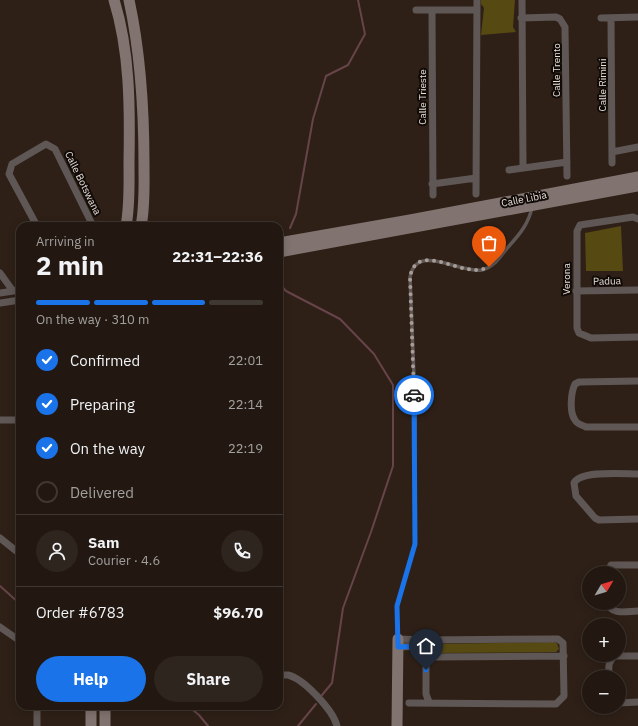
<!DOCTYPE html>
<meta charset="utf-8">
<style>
body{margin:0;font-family:"IBM Plex Sans",sans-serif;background:#2e251f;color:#f1f3f6;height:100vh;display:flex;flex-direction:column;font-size:15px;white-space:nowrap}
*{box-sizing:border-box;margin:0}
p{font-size:13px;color:#a2a09f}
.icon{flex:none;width:22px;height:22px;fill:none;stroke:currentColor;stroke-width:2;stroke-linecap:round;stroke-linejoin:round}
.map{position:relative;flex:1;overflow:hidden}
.side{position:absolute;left:16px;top:222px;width:267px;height:488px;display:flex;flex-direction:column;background:#221811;border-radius:12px;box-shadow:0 2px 10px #0003,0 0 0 1px #3f3731}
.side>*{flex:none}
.needle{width:26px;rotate:52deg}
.tools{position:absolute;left:582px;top:566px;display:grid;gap:8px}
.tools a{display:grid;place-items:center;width:44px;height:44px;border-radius:50%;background:#221811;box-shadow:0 2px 10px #0003,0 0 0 1px #3f3731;font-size:20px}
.pin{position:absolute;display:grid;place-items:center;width:34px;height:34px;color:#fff;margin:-41px -17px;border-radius:50% 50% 50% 0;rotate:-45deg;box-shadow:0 0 4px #0007}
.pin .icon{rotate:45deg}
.courier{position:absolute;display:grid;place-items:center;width:40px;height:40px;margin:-20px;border:3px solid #1a73e8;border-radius:50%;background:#fff;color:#222;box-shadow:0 1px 5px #0007}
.overview em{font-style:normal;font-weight:800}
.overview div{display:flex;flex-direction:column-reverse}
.overview{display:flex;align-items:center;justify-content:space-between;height:68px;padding:0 20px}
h1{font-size:26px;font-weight:800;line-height:30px}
.bar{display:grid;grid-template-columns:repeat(4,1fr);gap:6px 4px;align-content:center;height:48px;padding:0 20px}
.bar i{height:5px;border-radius:3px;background:#3f3731}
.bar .active{background:#1a73e8}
.bar p{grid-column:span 4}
.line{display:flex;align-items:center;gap:10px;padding:0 20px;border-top:1px solid #3f3731}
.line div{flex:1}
.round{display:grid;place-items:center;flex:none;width:42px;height:42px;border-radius:21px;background:#2e251f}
ol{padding:0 20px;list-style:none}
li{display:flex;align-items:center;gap:12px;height:44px}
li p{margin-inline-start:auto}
li .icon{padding:4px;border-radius:50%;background:#1a73e8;color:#fff;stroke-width:4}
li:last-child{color:#a2a09f}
li i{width:22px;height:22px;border:2px solid #3f3731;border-radius:50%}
.action{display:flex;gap:8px;margin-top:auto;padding:8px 20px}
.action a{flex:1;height:46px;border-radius:24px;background:#1a73e8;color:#fff;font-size:16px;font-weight:800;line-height:46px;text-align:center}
.action a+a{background:#2e251f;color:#f1f3f6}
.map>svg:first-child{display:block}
.green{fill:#564911}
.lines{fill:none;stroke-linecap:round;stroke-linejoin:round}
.stream{stroke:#66444a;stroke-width:2}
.lane{stroke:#5f5755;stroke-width:3.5}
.street{stroke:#5f5755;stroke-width:7}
.secondary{stroke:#817370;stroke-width:11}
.done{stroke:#a89d96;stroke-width:4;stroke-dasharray:0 7.2}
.route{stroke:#1a73e8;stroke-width:5}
.labels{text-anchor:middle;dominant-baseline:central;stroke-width:4;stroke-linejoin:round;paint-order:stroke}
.street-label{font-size:10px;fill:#e9e0da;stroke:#110b08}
</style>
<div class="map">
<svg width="638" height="726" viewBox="0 0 638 726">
<rect width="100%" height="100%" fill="#2e2017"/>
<path class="green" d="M481,0H515L513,27L516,32L481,35L484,8L481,4Z
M621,226L623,271H586L585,233Z
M553,642L557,643L559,649L556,652L436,653L432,649L433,645L436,644Z"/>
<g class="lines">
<path class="stream" d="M290,228L296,214L313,119L326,76L348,65L365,34L358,0
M279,283L286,291L340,319L374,354L393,385V466L371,532L343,608L332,683L322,695
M0,586L20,604
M188,706L199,715L208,726
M298,726L316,704"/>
<path class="lane" d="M398,638L397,605L415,544V402L410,277C417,242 460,274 482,270C495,267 501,255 509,246C520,234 529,223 532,207"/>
<path class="street" d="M522,0L523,167
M416,10H477
M432,10L433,195
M521,18L556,17L560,19L565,27L567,176
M601,18L638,17
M611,18L612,163
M612,152L638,147
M509,170L567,162
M432,184L476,178
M476,194L477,0
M638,219L633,217L580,225L577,231V328L579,333L591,338L638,337
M37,226L9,174L12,164L46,144L55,149L93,226
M0,273L13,291
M576,291L638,290
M0,293L20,290
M0,303L20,300
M638,381L579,382L575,384C571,392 569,412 575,420C577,424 582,425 586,427H638
M0,420H20
M638,474C624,474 580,470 574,483L576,496L595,518L599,520L638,519
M0,538L20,554
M607,573L611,565H638
M608,603C611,616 628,611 638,611
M0,627L20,641
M398,639L426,640
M398,647L425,646
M426,657L564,656
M279,675C282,675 286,675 288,675C304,679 333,710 337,726
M609,677C609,669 607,661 615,656H638
M409,703L556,704L564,696L563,643L558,639H554L426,640V694L429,702
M619,703L638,702
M37,726V706"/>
<path class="secondary" d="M114,0C130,51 130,108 129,162C129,183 130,205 126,226
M129,0C141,55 144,109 144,165C144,185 145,206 141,226
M279,243L410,220L638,177
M279,252L638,186
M91,706V726
M105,706V726
M397,726L398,639"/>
</g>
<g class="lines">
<path class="done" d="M414,395L410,277C416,246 448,267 468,269C475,271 482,270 489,267"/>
<path class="route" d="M414,395L415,544L397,606L398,647L425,646L426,670"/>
</g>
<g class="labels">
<g class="street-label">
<text transform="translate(556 70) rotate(-90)">Calle Trento</text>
<text transform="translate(602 85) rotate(-90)">Calle Rimini</text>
<text transform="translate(422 97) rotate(-90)">Calle Trieste</text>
<text transform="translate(83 183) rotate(64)">Calle Botswana</text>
<text transform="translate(524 199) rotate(-11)">Calle Libia</text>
<text transform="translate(566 279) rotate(-90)">Verona</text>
<text transform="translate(607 281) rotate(-1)">Padua</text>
</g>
</g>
</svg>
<div class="tools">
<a><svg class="needle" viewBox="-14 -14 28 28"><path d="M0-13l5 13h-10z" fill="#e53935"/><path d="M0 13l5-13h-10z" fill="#a2a09f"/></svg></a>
<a>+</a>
<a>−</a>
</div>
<div class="pin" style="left:489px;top:267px;background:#ea580c"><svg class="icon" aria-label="bag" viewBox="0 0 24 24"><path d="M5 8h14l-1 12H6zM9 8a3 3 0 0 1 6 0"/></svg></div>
<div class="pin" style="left:426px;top:670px;background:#1f2937"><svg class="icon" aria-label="home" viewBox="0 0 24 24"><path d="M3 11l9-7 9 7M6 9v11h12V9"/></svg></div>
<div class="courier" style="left:414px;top:395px"><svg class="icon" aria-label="car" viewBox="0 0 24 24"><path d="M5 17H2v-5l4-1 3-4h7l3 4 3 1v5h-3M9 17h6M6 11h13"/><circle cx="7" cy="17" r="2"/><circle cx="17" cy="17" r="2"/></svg></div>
<section class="side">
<div class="overview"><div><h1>2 min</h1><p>Arriving in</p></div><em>22:31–22:36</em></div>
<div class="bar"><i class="active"></i><i class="active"></i><i class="active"></i><i></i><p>On the way · 310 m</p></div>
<ol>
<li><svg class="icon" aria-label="check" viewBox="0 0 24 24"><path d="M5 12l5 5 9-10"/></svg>Confirmed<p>22:01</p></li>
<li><svg class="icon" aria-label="check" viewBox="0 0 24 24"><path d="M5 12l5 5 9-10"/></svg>Preparing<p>22:14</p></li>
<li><svg class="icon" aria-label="check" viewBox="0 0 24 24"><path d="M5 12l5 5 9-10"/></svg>On the way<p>22:19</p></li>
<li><i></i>Delivered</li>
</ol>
<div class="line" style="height:72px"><a class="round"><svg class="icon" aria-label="person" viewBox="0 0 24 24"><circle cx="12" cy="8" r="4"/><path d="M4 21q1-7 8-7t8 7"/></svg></a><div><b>Sam</b><p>Courier · 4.6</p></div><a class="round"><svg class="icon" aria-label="phone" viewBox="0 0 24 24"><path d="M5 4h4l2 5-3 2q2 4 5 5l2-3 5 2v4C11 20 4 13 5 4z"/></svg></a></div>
<div class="line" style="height:52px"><div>Order #6783</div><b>$96.70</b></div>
<div class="action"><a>Help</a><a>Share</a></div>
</section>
</div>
